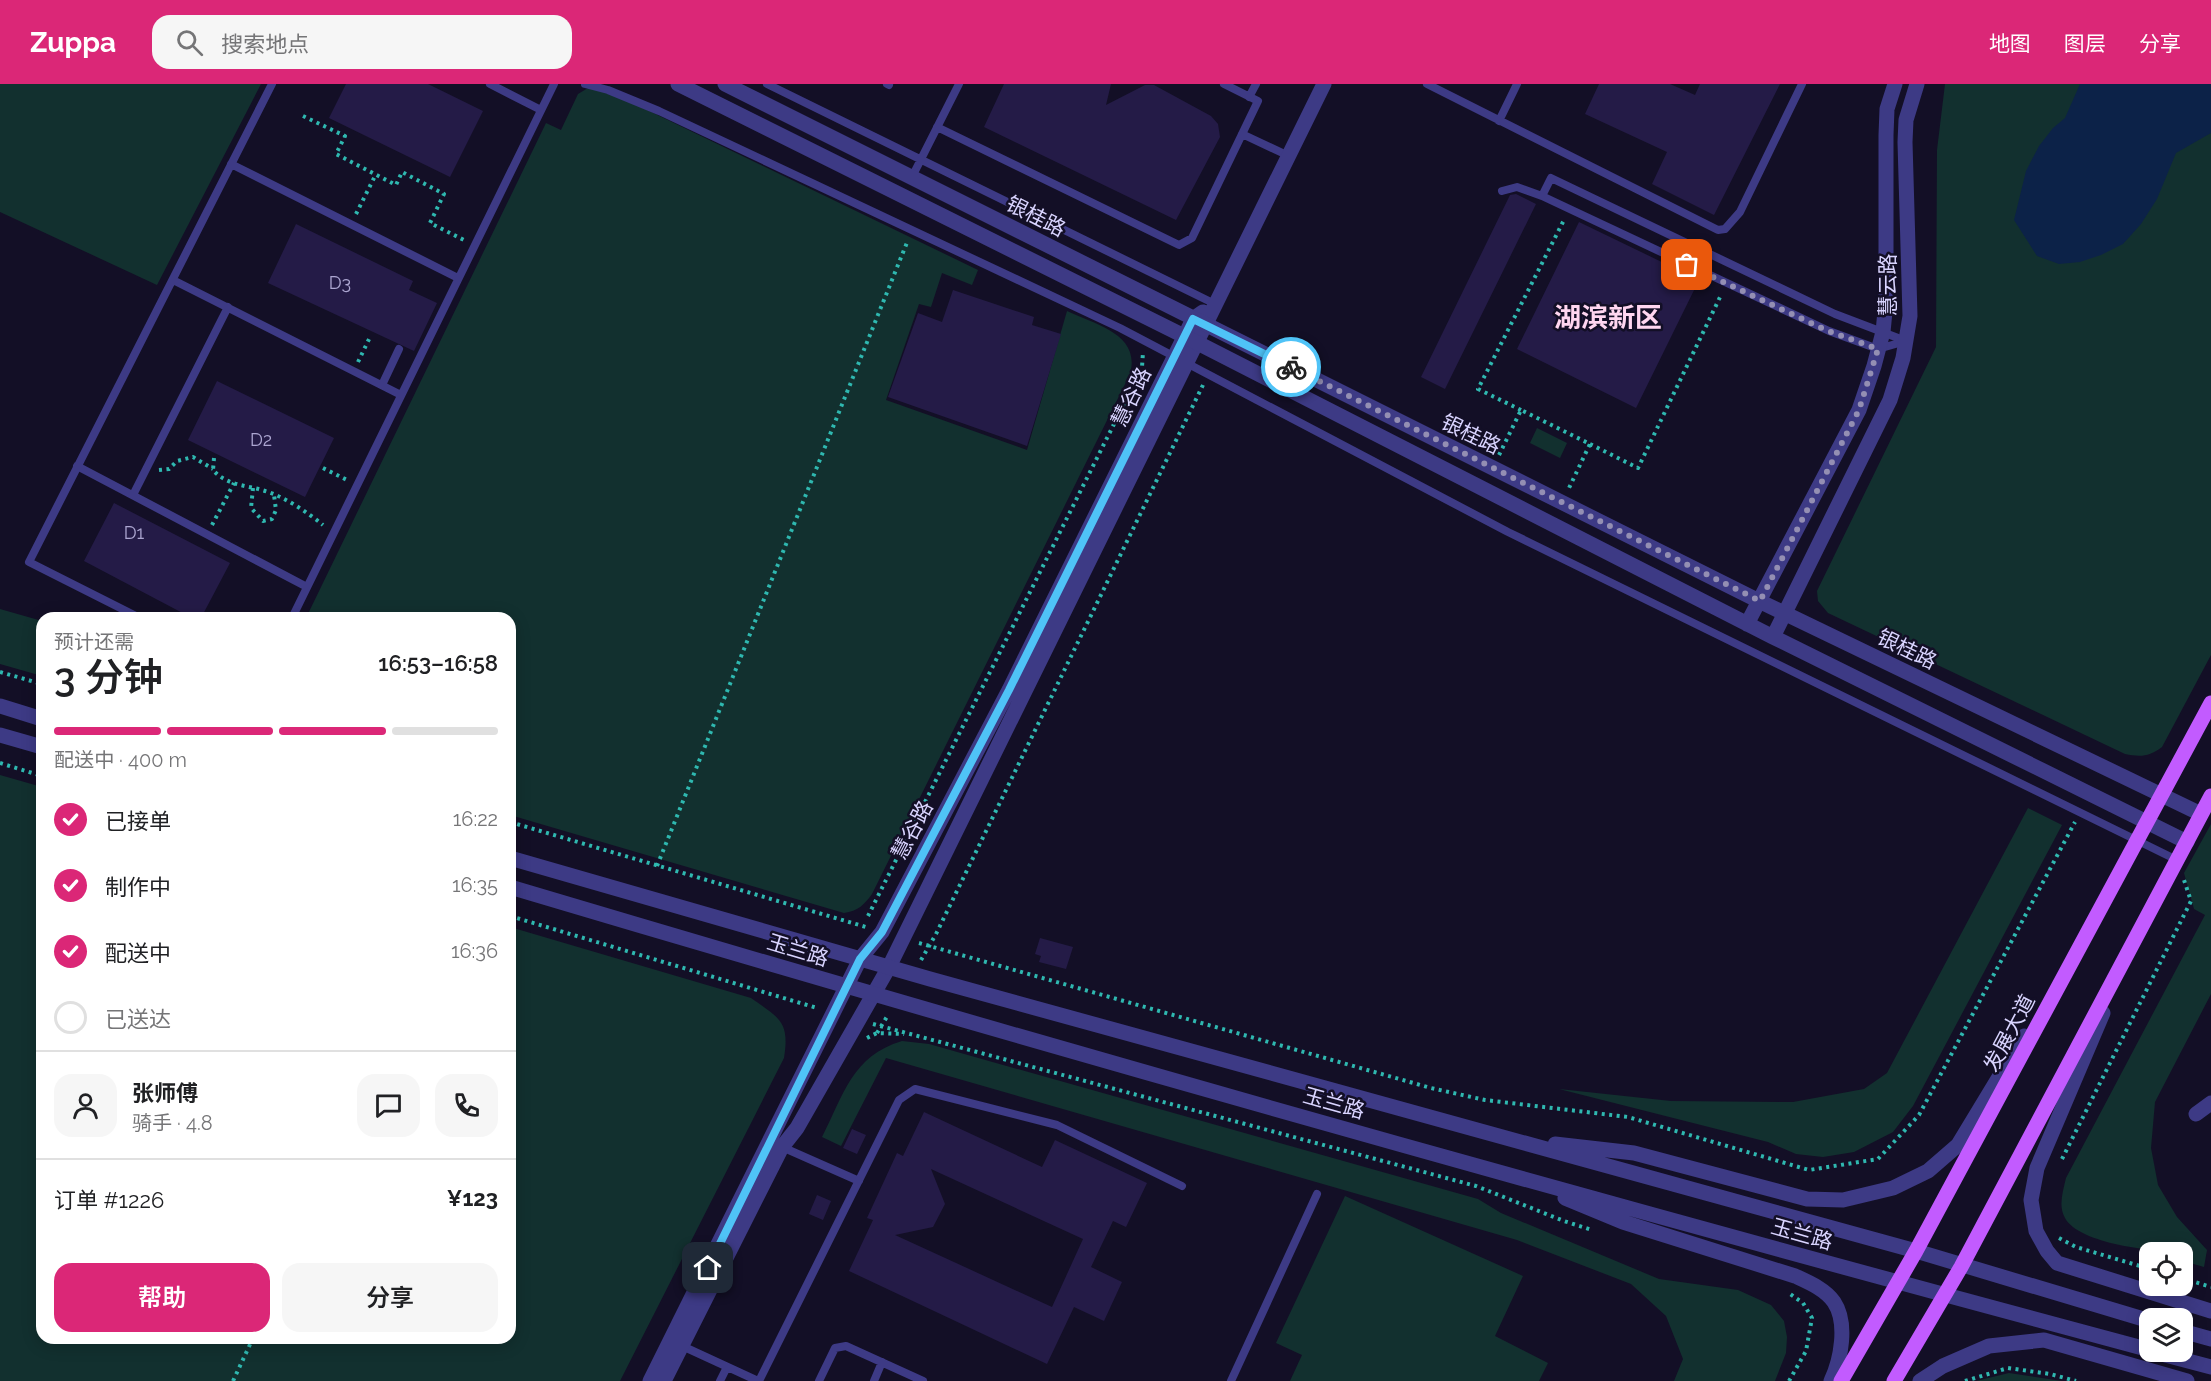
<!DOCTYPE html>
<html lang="zh">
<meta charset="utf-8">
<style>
body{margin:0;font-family:Raleway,"Noto Sans SC",sans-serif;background:#f6f6f6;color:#202124;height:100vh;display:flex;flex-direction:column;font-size:22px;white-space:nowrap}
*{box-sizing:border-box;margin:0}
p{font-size:20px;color:#757577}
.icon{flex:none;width:33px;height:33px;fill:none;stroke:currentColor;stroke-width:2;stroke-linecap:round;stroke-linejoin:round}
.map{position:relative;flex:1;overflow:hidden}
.details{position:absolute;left:36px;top:528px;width:480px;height:732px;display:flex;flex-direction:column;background:#fff;border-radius:18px;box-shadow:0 3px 15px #0003}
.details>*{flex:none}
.fabs{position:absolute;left:2139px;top:1158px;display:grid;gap:12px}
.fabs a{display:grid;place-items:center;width:54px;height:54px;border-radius:12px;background:#fff;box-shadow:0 3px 15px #0003;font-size:30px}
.pin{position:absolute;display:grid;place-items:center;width:51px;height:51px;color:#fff;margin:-26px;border-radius:12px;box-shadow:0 3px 9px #0006}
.courier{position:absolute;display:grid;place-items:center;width:60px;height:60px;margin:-30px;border:4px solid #4fc3f7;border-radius:50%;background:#fff;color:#222;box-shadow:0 2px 8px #0007}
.head em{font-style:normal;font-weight:600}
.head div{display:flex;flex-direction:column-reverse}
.head{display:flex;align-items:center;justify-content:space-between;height:102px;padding:0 18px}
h1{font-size:39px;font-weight:600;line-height:45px}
.bar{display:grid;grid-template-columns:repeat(4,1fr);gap:9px 6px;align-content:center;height:72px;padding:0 18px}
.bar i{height:8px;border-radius:4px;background:#e0e0e0}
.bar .selected{background:#db2777}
.bar p{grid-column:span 4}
.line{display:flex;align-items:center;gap:15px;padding:0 18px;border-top:2px solid #e0e0e0}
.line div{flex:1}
.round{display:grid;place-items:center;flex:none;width:63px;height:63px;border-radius:18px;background:#f6f6f6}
ol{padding:0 18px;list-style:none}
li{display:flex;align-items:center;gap:18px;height:66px}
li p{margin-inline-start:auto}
li .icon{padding:6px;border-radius:50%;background:#db2777;color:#fff;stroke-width:4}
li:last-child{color:#757577}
li i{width:33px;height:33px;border:3px solid #e0e0e0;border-radius:50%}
.primary-button{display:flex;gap:12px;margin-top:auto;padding:12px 18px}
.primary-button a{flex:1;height:69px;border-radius:18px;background:#db2777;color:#fff;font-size:24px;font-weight:600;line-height:69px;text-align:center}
.primary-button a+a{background:#f6f6f6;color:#202124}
header{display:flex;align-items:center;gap:36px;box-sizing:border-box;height:84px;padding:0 30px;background:#db2777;color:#fff}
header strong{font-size:28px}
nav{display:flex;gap:33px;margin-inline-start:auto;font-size:21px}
.search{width:420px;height:54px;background:#f6f6f6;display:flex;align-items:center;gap:15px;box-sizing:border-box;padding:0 21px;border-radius:18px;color:#757577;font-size:22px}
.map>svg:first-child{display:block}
.green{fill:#12302f}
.water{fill:#0c2248}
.building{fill:#241b47;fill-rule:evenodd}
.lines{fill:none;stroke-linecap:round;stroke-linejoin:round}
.path{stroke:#2fb8b0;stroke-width:4;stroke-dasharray:3 4.5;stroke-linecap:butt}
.service{stroke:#3d3a85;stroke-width:8}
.minor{stroke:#3d3a85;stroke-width:15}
.tertiary{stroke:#3d3a85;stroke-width:15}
.primary{stroke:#c25bff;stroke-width:15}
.done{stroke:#948fb3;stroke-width:6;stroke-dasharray:0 10.8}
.route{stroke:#4fc3f7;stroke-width:8}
.labels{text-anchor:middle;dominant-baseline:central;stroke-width:5;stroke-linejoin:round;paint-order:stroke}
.number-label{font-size:18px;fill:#aca6d1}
.street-label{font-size:21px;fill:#d9d4ff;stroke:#130f26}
.district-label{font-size:27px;font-weight:bold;fill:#ffd6f0;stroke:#130f26}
</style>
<header>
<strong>Zuppa</strong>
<div class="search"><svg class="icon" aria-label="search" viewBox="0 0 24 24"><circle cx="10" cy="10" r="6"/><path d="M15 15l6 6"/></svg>搜索地点</div>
<nav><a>地图</a><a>图层</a><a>分享</a></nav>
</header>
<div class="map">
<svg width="2211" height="1297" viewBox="0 0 2211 1297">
<rect width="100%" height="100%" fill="#130f26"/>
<path class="green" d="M0,0H261L157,201L0,128Z
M1945,0H2211V571L2162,663C2149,673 2140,673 2125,670L1828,529L1818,517L1817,507L1936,263L1937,66Z
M588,4L610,8L978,186L972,201L942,189L931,223L919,220L886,316L1027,366L1067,227C1096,241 1141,250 1130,290L872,810C864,821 858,827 844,829L510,731V534H306L546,39L561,46L578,10Z
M1537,344L1567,359L1560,374L1530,359Z
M0,525L42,537V592L0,580Z
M0,691L42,703V1254H510V843L751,914C779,934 790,937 784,974L620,1297H0Z
M2028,724L2062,741L1913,1022L1893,1048L1854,1068L1823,1073L1796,1070L1768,1058L1559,1005L1671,1017L1793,1018L1864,1005L1887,989Z
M2211,740V910L2155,1018L2151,1064L2158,1101L2177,1133L2207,1166L2204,1183L2183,1177L2182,1168C2155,1168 2079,1160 2065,1134C2058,1122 2063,1107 2066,1094L2205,831L2194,825L2184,789Z
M902,957L929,960L1478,1115L1501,1129L1659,1195L1738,1206L1771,1221L1784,1237L1787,1253L1786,1269L1775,1297H1674L1683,1275L1666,1232L1631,1200L1517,1156L886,974L841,1062L822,1053C844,1010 852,972 902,957Z
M1345,1112L1523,1192L1495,1252L1548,1279L1539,1297H1290L1302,1271L1276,1259Z
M2009,1289L2062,1297H1976Z"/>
<path class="water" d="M2080,0H2211V49L2176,69L2157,115L2141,140L2123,160L2101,171L2080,178L2059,180L2037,172L2014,136L2026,87L2039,62L2053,44L2065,34Z"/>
<path class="building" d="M346,0H428L483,27L450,93L329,34Z
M1004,0H1111L1106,21L1145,1H1154L1211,32L1218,40L1220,53L1176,136L984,43Z
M1599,0H1670L1695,11L1700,0H1780L1714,131L1652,100L1667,68L1585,30Z
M1516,110L1536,120L1445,305L1421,293L1510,111Z
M1579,138L1699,196L1636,324L1517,265Z
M296,140L413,197L409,206L437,219L414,267L268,199Z
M953,206L1034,233L1032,241L1061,250L1027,362L888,313L918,229L942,238Z
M217,297L334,354L305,413L188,356Z
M114,419L230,479L201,534H192L84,477Z
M1040,854L1073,863L1066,885L1039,878L1041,872L1035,870Z
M924,1028L1042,1083L1055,1056L1147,1099L1126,1143L1113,1137L1091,1183L1122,1198L1104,1237L1074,1223L1047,1280L849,1187L873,1136L867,1134L897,1069L903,1072ZM931,1085L1083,1155L1052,1223L895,1151L933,1143L945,1120Z
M852,1045L866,1051L857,1070L843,1064Z
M817,1111L831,1117L823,1136L809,1130Z"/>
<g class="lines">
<path class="path" d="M303,32L345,52L336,70L396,101L402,88L444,110L430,139L464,156
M356,130L376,90
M358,278L371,251
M1521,326L1478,305L1565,134
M1590,360L1638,384L1721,211
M1499,371L1521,326L1590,360L1569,404
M214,374L213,386C227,402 247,401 265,407C285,413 307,428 323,441
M323,384L347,396
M159,386L169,385L177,377L193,373L213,385
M253,404L251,424L263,437L272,435L276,426L274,411
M212,441L234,399
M0,588L42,600
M0,679L42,692
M510,738L866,843
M657,782L908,156
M510,832L817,924
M868,832L1135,298L1142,283L1143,268
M919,859L1431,1004L1485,1016L1628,1033L1809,1086L1878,1075L1919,1031L2075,738
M921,876L936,850L1203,301
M873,940L1476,1102L1564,1137L1592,1146
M877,949L888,931
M867,954L877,949L904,950
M2062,1075L2191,817L2184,796
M2059,1154L2076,1163L2150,1185
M2182,1194L2211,1203
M233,1297L253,1254
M1789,1297L1806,1267L1812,1234L1803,1219L1790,1210
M1965,1297L2008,1284L2050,1290L2076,1297"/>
<path class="service" d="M490,0L541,26
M585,0L608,6L659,27L1120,244L1508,448L2177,776
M767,0L1215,220
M887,0L889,1
M1427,0L1718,146L1725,145L1740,128L1802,0
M1249,13L1256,0
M1499,37L1517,0
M937,43L1179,161L1192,154L1258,17L1224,0
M1242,50L1289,72
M231,80L458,194
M912,93L959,0
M1502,107L1517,103L1542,112L1551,94L1835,230L1906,257
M1542,112L1829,247L1878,265L1906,257
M173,196L401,311
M382,301L399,265
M77,382L307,503
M133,411L228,223
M140,534L29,478L272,0
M292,534L554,0
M782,1063L859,1097
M680,1261L758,1297
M720,1297L727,1283
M759,1297L899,1016L915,1005L1057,1041L1182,1102
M819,1297L835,1264L846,1262L923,1297
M874,1297L882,1278
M1231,1297L1317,1110"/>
<path class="minor" d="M2196,1030L2211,1019
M650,1297L860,875L882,848L1009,606L1193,235L1203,228
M664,1297L782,1063L797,1044L889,883L1324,0"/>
<path class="tertiary" d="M678,0L1184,252L1773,553L2187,758
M725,0L1759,517L2201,730
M1747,540L1859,326L1874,282L1883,248L1886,217V51L1887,25L1895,0
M1773,553L1890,316L1903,274L1910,232L1905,58L1906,36L1917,0
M0,622L42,635
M0,651L42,663
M510,774L930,895L1916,1167L2150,1237
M510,803C1054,965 1601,1119 2150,1266
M2103,929L2037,1084L2031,1116L2036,1147L2047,1167L2057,1179L2211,1227
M1555,1060L1634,1069L1807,1115L1843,1116L1893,1104L1928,1087L1958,1061L2024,952
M1565,1114L1623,1138L1795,1192C1808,1198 1825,1205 1834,1218C1848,1239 1841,1276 1831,1297
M2182,1247L2211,1255
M2154,1268L2211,1283
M1920,1297L1943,1282L1989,1262L2044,1256L2187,1297"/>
<path class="primary" d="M1841,1297L1916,1167L2211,619
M1894,1297L1961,1183L2211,712"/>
</g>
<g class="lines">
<path class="done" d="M1291,283L1760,517L1859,326L1878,265L1828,247L1687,181"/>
<path class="route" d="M708,1184L860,875L882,848L1009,606L1193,235L1291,283"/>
</g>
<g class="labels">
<g class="number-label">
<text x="340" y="198">D3</text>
<text x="261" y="355">D2</text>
<text x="134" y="448">D1</text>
</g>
<g class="street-label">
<text transform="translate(1036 132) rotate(27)">银桂路</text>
<text transform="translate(1887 201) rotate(-90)">慧云路</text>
<text transform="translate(1131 313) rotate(-64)">慧谷路</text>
<text transform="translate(1471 350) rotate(26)">银桂路</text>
<text transform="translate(1907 565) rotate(26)">银桂路</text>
<text transform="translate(912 746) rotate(-62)">慧谷路</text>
<text transform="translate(798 866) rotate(17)">玉兰路</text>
<text transform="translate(2009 949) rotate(-62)">发展大道</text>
<text transform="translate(1334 1019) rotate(16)">玉兰路</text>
<text transform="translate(1802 1150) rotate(16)">玉兰路</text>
</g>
<g class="district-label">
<text x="1608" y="233">湖滨新区</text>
</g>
</g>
</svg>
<div class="fabs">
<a><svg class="icon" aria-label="locate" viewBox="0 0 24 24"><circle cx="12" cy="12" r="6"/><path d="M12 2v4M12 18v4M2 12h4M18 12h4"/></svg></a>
<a><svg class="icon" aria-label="layers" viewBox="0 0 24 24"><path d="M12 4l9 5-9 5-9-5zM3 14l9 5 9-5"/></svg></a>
</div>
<div class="pin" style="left:1687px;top:181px;background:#ea580c"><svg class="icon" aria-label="bag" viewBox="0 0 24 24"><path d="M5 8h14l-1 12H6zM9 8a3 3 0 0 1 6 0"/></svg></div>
<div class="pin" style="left:708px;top:1184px;background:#1f2937"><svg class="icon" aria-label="home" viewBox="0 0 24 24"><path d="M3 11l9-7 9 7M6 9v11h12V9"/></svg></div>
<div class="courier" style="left:1291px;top:283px"><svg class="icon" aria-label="bike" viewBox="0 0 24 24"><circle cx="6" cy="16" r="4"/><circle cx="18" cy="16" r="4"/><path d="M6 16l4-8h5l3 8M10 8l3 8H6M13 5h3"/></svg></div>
<section class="details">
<div class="head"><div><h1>3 分钟</h1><p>预计还需</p></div><em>16:53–16:58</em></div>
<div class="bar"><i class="selected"></i><i class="selected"></i><i class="selected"></i><i></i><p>配送中 · 400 m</p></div>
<ol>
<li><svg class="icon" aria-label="check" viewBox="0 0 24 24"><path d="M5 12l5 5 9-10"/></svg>已接单<p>16:22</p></li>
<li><svg class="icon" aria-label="check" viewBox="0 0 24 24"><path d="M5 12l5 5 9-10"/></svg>制作中<p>16:35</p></li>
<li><svg class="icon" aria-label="check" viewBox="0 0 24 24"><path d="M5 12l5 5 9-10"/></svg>配送中<p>16:36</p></li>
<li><i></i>已送达</li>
</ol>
<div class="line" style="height:108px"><a class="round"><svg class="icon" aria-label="person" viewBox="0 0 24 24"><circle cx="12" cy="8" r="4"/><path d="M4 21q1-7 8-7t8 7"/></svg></a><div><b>张师傅</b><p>骑手 · 4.8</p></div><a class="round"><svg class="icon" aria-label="chat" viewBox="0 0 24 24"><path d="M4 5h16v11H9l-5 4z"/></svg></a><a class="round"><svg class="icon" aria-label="phone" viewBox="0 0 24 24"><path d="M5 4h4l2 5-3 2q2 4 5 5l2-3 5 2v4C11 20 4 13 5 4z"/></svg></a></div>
<div class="line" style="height:78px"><div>订单 #1226</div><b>¥123</b></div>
<div class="primary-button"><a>帮助</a><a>分享</a></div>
</section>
</div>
